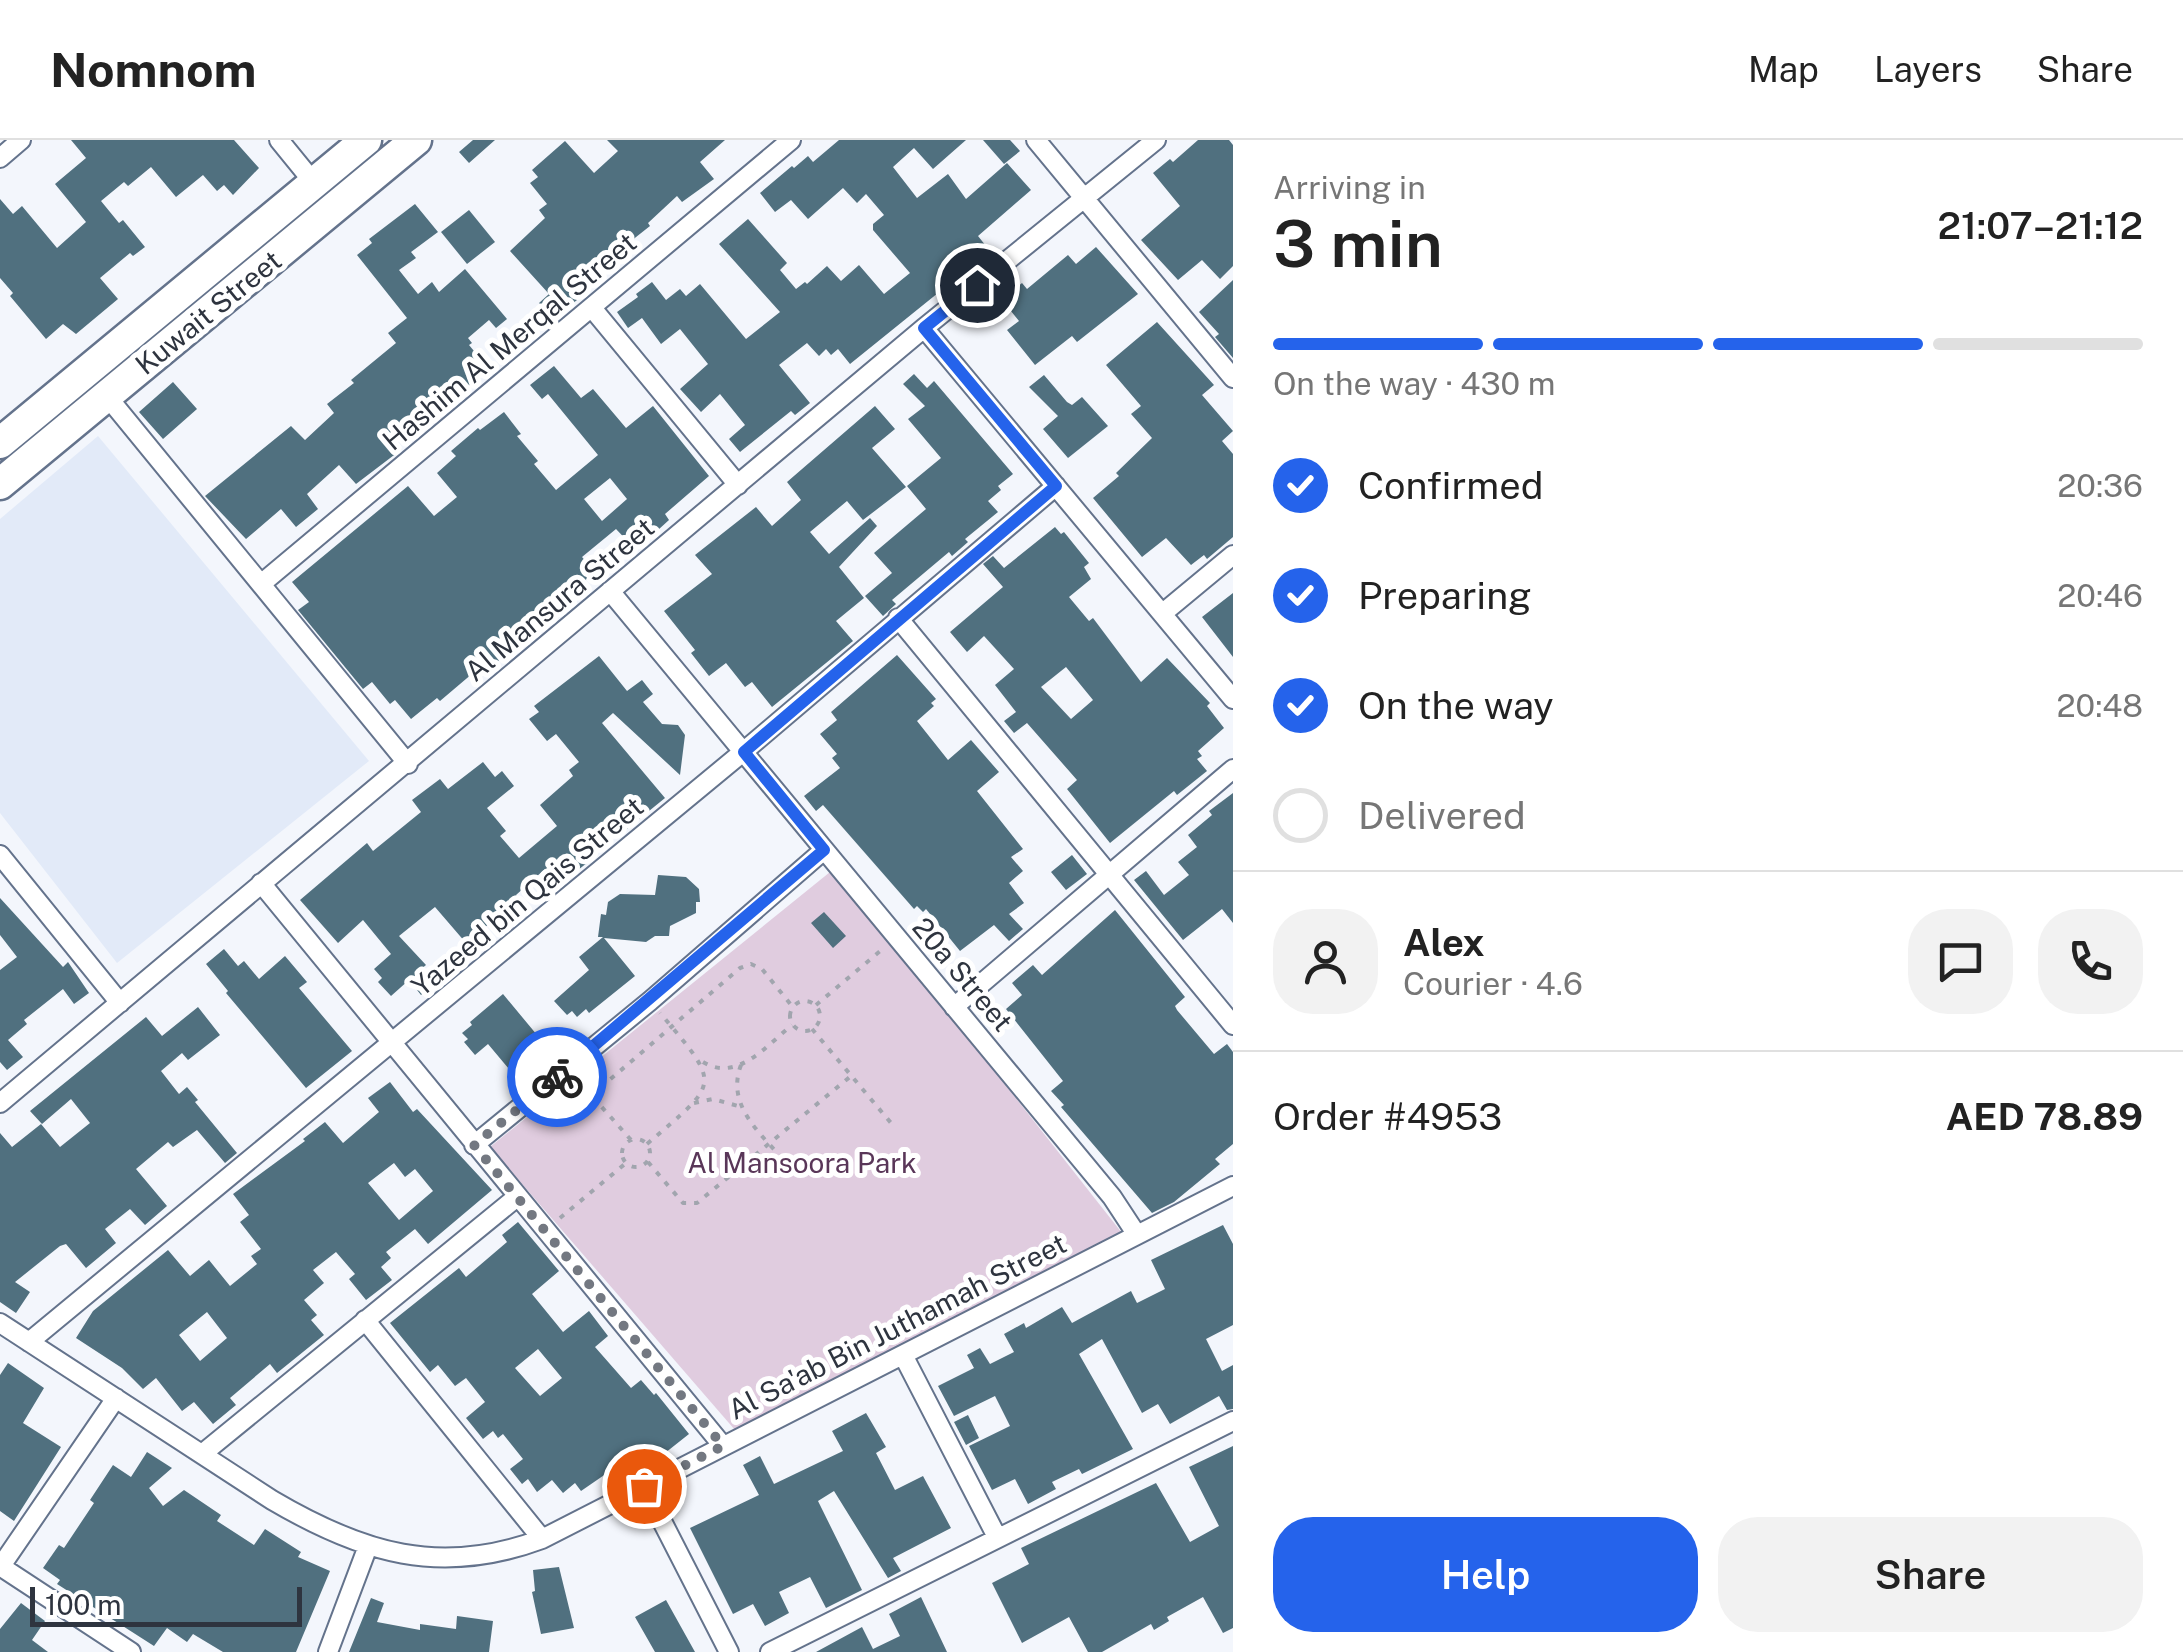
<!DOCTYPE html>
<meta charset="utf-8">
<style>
body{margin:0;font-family:"Public Sans",sans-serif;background:#f2f2f2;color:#222;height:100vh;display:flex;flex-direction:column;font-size:38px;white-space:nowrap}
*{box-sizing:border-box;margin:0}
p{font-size:32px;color:#767676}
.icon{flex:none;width:55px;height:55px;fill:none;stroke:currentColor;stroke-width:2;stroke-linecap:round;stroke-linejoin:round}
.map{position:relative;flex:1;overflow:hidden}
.sheet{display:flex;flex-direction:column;background:#fff;width:950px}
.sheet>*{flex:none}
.scale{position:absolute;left:30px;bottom:25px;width:272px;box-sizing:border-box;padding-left:10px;border:5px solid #2e343f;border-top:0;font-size:28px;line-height:35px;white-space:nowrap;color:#2e343f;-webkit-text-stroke:8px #fff;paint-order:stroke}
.pin{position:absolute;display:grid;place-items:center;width:85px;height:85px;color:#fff;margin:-42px;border:5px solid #fff;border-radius:50%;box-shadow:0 2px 10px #0007}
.courier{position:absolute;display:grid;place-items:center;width:100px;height:100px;margin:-50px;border:8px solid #2563eb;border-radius:50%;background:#fff;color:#222;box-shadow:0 2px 12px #0007}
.headline em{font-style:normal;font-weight:600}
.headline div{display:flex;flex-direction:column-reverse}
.headline{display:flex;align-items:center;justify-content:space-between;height:170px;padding:0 40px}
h1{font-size:65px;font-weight:600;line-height:75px}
.bar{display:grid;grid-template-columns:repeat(4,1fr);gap:15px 10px;align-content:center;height:120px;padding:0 40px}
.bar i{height:12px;border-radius:8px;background:#e0e0e0}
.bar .on{background:#2563eb}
.bar p{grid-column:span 4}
.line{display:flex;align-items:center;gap:25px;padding:0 40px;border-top:2px solid #e0e0e0}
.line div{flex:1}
.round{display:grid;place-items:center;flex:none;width:105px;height:105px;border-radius:40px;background:#f2f2f2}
ol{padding:0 40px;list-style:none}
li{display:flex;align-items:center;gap:30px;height:110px}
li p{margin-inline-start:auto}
li .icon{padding:10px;border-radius:50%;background:#2563eb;color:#fff;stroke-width:4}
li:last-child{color:#767676}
li i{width:55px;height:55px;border:5px solid #e0e0e0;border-radius:50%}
.primary-button{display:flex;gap:20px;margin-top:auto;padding:20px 40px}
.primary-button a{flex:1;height:115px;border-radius:40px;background:#2563eb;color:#fff;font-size:40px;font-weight:600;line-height:115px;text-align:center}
.primary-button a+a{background:#f2f2f2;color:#222}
header{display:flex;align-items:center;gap:60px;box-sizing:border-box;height:140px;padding:0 50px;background:#fff;border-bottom:2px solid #e0e0e0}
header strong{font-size:48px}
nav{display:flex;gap:55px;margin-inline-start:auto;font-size:35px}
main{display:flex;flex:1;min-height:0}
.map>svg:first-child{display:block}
.built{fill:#e2eaf8}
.green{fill:#e0ccdf}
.building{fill:#50707f;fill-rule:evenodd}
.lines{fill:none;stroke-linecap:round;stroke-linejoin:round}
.minor-casing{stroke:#64738c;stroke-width:22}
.primary-casing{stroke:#64738c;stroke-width:35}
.path{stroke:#a1a5ae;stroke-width:4;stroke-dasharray:5 8;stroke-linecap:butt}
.minor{stroke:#fff;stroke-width:18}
.primary{stroke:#fff;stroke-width:30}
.done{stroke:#737881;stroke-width:10;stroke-dasharray:0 18}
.route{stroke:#2563eb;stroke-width:12}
.labels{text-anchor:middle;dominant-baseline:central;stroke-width:10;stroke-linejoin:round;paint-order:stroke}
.street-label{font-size:28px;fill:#2e343f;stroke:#fff}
.park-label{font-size:28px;fill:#593658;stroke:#fff}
</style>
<header>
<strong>Nomnom</strong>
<nav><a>Map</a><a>Layers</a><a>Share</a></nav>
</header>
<main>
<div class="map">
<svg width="1233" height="1512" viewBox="0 0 1233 1512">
<rect width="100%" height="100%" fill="#f3f6fc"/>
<path class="built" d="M98,296L369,621L117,823L0,673V379Z"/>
<path class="green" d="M835,728L1122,1093L735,1290L490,1007Z"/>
<path class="building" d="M71,0H234L259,28L233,55L224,45L217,51L203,35L176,57L151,27L128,46L124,42L101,61L119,83L123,80L145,107L133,116L130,113L100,138L118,159L76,194L63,184L46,199L10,156L13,153L0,138V59L13,74L22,66L57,108L86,82L55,44L86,18Z
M473,0H495L469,23L459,12Z
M607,0H725L700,22L714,39L682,62L677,56L648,83L650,86L612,116L615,120L572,154L577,160L553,179L539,163L549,154L510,111L545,78L539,70L547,64L530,43L538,37L532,30L565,1L594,33L618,11Z
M839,0H966L933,29L914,8L893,27L917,58L948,34L966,59L1007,23L1031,50L978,96L990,111L850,224L838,209L831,215L826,209L819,216L807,203L779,225L810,263L795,275L791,271L740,312L729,299L745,285L720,254L701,272L680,249L708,224L680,189L661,204L642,178L628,188L617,172L638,157L636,154L652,142L666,160L680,149L686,156L700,144L746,199L780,172L719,104L748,79L787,123L780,130L796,149L805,142L807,144L827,126L841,141L859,125L884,154L910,133L873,90V84L884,75L866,54L857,63L843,48L808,79L791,60L775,72L760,53L792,26L794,28L808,16L813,22Z
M983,0H1010L1020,11L1004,24Z
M1198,0H1229L1233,5V126L1220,139L1202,120L1178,140L1141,100L1180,66L1153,33L1170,19L1173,22Z
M415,64L438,92L411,112L416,118L399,130L418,154L432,142L439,152L465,129L507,179L496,188L489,180L468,198L472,203L469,205L479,217L468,226L473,232L467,238L471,244L423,282L417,276L392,298L402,309L356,344L339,325L307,354L318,369L296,387L281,369L246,399L205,356L291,286L305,300L334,273L327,264L354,243L351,240L396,203L388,193L407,178L357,115L372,103L369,99Z
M469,70L495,102L467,124L441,92Z
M1096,107L1138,154L1077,202L1072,196L1035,225L1007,190L1019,181L1002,160L1022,143L1027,149L1068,115L1076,124Z
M1233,140V218L1215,197L1219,194L1199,172Z
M1157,182L1214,245L1202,255L1233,291L1222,301L1233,314V397L1207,419L1204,415L1191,425L1166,398L1142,417L1093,358L1119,336L1116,333L1152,298L1131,274L1141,266L1106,225Z
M554,226L581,258L593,249L626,288L653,266L709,336L665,374L669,380L636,410L616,389L582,417L595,432L554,466L558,470L544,481L547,485L490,527L486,522L440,561L437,558L411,579L395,560L390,564L372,542L363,549L298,470L309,462L292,442L408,346L434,376L457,357L437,333L456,316L451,311L478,288L480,290L504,272L521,294L517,296L538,321L534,324L556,350L598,315L548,254L542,259L530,245ZM610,338L627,359L602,381L584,359Z
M914,234L927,248L934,241L1013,334L998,346L1001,350L988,361L998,372L965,399L968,402L952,416L949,412L892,460L896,464L883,476L865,456L892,433L874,413L926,369L907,346L941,318L908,279L925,266L903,244Z
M1044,235L1067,262L1072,265L1082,257L1108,286L1068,318L1043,289L1058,276L1029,247Z
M173,242L197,269L163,299L139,272Z
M875,266L895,289L872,308L906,347L863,380L847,361L810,392L829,414L870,378L877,386L839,427L864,458L836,481L853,501L772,567L752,542L745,547L726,523L709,536L691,513L695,510L664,471L712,434L695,415L756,367L772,386L801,360L787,342Z
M1055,387L1061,394L1064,392L1089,423L1084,427L1091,439L1069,457L1089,481L1093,478L1141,542L1167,518L1210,563L1207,566L1224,588L1198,611L1202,616L1197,619L1207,631L1177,655L1174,651L1110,703L1067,649L1077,640L1027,583L1014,593L1004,581L1016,572L995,545L1014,529L984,496L967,512L950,492L1003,447L983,424L993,416L1004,428ZM1066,527L1093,560L1071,579L1041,547Z
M1233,453V517L1202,477Z
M897,515L936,559L931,563L934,566L917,581L948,620L971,600L999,632L977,651L1023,709L1011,717L1023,731L1009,743L1024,763L1009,774L1023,789L1009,801L994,785L960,811L926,769L923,772L917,766L914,769L823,665L816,671L804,656L840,628L832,618L837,614L820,594L837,580L831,572Z
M599,516L627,551L642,540L653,554L643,562L662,584L678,585L685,595L680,635L613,573L602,583L665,658L622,693L613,683L583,709L592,719L578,730L567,716L548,732L545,729L516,755L524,765L495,790L490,783L466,803L435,767L399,796L426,825L420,830L432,845L421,855L409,840L391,856L378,842L382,838L374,829L391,814L363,780L338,803L300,760L367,703L373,711L421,672L412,660L440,639L448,649L483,622L495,637L502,631L514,646L487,668L506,691L500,696L519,718L557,686L540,665L573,636L569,630L579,622L556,594L547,601L529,579L539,572L534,566Z
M1233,653V783L1222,769L1183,800L1134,740L1146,731L1164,755L1189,735L1178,722L1197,707L1188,695L1212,675L1209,671Z
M1072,715L1087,734L1066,750L1051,732Z
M658,735L686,737L699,749L700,762H696V773L670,786L669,796H655L646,802L604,798L635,836L589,873L586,869L577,877L572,871L567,875L554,861L589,830L579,817L603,797H598L601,774L606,775L608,762L620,754L655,755Z
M0,758L63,827L68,822L89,853L74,864L63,849L24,880L27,884L8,900L23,917L7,930L0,922V830L17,817L0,795Z
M1115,770L1185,857L1175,866L1177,870L1214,914L1227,904L1233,912V1004L1215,1019L1220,1024L1174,1062L1152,1073L1061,967L1064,965L1051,951L1063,941L1006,869L1022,855L1012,843L1033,825L1042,835Z
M824,772L846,796L833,808L811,783Z
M224,809L238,826L244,821L259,839L285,816L307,842L299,848L352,911L306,948L226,853L228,851L206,824Z
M503,854L547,907L514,935L488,904L475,915L464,902L468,899L462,893L472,885L470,882Z
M198,867L220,895L188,920L182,913L161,931L179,954L187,947L198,960L195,962L237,1013L225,1023L197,990L173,1007L168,1002L136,1029L167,1066L145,1085L130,1069L105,1089L116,1103L86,1128L66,1104L60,1106L15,1142L30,1152L16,1173L0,1162V993L12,1007L41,984L60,1007L90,983L71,959L42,984L30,971L146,877L162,896Z
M390,942L413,972L417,969L492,1050L428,1104L415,1089L386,1112L391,1118L381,1127L392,1140L366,1160L349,1139L355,1134L336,1112L313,1130L324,1143L304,1160L317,1175L311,1180L324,1195L277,1233L270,1224L230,1258L236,1265L213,1284L194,1262L182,1271L156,1238L143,1249L122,1228L76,1198L93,1171L168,1110L190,1136L209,1120L230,1146L257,1124L251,1116L261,1109L240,1082L249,1075L233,1054L305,1001L303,999L325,982L343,1003L379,972L368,958ZM394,1023L405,1037L415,1029L433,1051L399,1080L368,1043ZM207,1172L227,1198L200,1221L179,1195Z
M518,1082L559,1131L532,1154L563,1192L589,1171L608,1196L595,1207L631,1248L641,1240L654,1255L656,1253L689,1294L665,1313L661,1309L622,1340L613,1329L581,1351L575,1343L563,1353L552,1340L537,1352L528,1339L522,1344L510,1329L523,1319L503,1294L498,1298L493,1291L483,1299L466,1278L485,1262L466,1238L455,1246L438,1225L430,1232L390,1183L459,1128L466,1137L507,1102L502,1095ZM538,1209L562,1238L540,1256L515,1228Z
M1223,1085L1233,1104V1185L1206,1199L1222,1231L1233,1225V1269L1227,1270L1219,1256L1170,1284L1158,1264L1142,1273L1102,1199L1079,1214L1133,1309L1082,1334L1079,1329L1052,1342L1056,1349L1028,1364L1015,1339L992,1350L969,1306L1010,1286L995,1256L954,1276L938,1246L974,1228L967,1215L980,1208L990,1224L1014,1212L1004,1194L1024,1183L1026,1188L1062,1167L1072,1183L1131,1151L1137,1163L1165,1149L1151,1120Z
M8,1223L44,1248L23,1283L61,1307L14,1381L0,1371V1235Z
M866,1273L886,1307L876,1313L895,1350L923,1336L951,1388L893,1418L901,1431L888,1438L834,1351L818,1361L862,1450L826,1468L810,1437L779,1452L789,1473L765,1486L753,1464L733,1474L690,1388L759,1355L743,1325L760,1316L774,1344L843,1311L832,1291Z
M968,1275L979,1298L966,1305L954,1282Z
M1233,1306V1488L1223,1493L1203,1457L1167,1477L1169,1481L1154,1490L1151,1484L1102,1512H1088L1069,1477L1022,1503L992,1443L1029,1424L1021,1408L1156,1343L1190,1402L1219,1386L1189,1327Z
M147,1312L172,1328L149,1348L163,1366L184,1350L221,1375L217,1381L254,1405L265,1389L301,1412L298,1417L330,1431L296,1512H223L193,1494L187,1502L167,1488L154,1506L57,1444L60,1440L43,1428L59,1405L64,1408L94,1363L90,1360L113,1325L131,1337Z
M559,1427L574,1488L541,1494L532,1452L535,1451L533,1430Z
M921,1457L947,1512H816L862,1487L873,1509L900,1496L889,1474Z
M371,1458L384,1463L377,1482L420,1490V1484L456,1489L457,1476L493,1481L489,1512H349Z
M666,1460L695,1512H655L635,1477Z
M21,1463L45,1481L32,1500L48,1512H0V1489Z"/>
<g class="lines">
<g class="minor-casing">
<path id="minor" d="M279,0L314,43
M1036,0L1233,238
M0,18L21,0
M592,168L738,345
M924,188L1233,559
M106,255L408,624
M261,444L791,0
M610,451L1112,1057L1137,1095
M1163,473L1233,415
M898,478L1233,885
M0,715L120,863
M261,743L723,1306
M954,867L1233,629
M0,963L924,188L1156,0
M474,1005L650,861L824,710
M365,1180L542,1399
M0,1183L272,1360C362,1413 440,1437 542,1399L1233,1046
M29,1202L743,612L1056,346
M903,1215L997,1397
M202,1314L517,1057
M644,1346L729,1512
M0,1426L131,1512
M1,1426L116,1258
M328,1512L368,1406
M770,1512L1233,1281"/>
</g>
<g class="primary-casing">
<path id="primary" d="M0,303L366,0
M0,344L416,0"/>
</g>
<path class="path" d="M790 876a15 15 0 1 1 30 0a15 15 0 1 1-30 0Z
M816,865L885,807
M812,889L891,983
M703,922C737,943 767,905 792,885
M741,925C725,967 763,995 787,1024
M694,963L713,959L738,966
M622 1013a14 14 0 1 1 28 0a14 14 0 1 1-28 0Z
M631,1000L600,965L599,949L740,828L751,824L762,829L792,866
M647,1004C719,942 723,947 660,873
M648,1022L683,1063H697L851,936
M560,1078L626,1023"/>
<use href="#minor" class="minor"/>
<use href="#primary" class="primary"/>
</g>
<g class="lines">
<path class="done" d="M557,937L474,1005L723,1306L644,1346"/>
<path class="route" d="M557,937L824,710L744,612L1056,346L924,188L977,145"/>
</g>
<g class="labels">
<g class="street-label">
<text transform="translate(208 172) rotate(-39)">Kuwait Street</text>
<text transform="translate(509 201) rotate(-40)">Hashim Al Merqal Street</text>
<text transform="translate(559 459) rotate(-40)">Al Mansura Street</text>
<text transform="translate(527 756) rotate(-40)">Yazeed bin Qais Street</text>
<text transform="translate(963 834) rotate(50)">20a Street</text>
<text transform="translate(897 1186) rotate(-27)">Al Sa'ab Bin Juthamah Street</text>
</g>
<g class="park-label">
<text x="802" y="1022">Al Mansoora Park</text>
</g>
</g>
</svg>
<div class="scale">100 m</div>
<div class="pin" style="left:644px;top:1346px;background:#ea580c"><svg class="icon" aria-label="bag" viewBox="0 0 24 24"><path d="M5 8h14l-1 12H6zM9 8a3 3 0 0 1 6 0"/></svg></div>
<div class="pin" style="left:977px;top:145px;background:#1f2937"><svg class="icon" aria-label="home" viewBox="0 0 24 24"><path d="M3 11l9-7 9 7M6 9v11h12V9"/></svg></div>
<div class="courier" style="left:557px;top:937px"><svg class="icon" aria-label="bike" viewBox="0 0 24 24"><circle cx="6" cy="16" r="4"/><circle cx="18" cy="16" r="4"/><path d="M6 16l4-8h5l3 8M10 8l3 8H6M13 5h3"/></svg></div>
</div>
<section class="sheet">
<div class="headline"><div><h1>3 min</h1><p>Arriving in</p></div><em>21:07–21:12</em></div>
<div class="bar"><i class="on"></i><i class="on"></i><i class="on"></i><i></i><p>On the way · 430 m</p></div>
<ol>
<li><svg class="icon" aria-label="check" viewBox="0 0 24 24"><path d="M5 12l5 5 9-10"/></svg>Confirmed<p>20:36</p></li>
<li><svg class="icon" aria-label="check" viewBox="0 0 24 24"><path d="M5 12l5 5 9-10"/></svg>Preparing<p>20:46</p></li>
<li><svg class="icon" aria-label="check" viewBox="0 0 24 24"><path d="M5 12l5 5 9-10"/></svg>On the way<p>20:48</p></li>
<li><i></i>Delivered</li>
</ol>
<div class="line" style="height:180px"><a class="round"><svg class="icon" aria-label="person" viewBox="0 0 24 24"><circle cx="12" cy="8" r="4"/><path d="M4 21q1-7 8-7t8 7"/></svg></a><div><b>Alex</b><p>Courier · 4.6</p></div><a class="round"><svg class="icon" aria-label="chat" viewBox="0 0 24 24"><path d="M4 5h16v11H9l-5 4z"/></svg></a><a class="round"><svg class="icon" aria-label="phone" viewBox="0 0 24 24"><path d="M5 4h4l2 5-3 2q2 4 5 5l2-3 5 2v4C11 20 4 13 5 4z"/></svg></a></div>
<div class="line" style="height:130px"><div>Order #4953</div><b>AED 78.89</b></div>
<div class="primary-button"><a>Help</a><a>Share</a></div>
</section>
</main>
